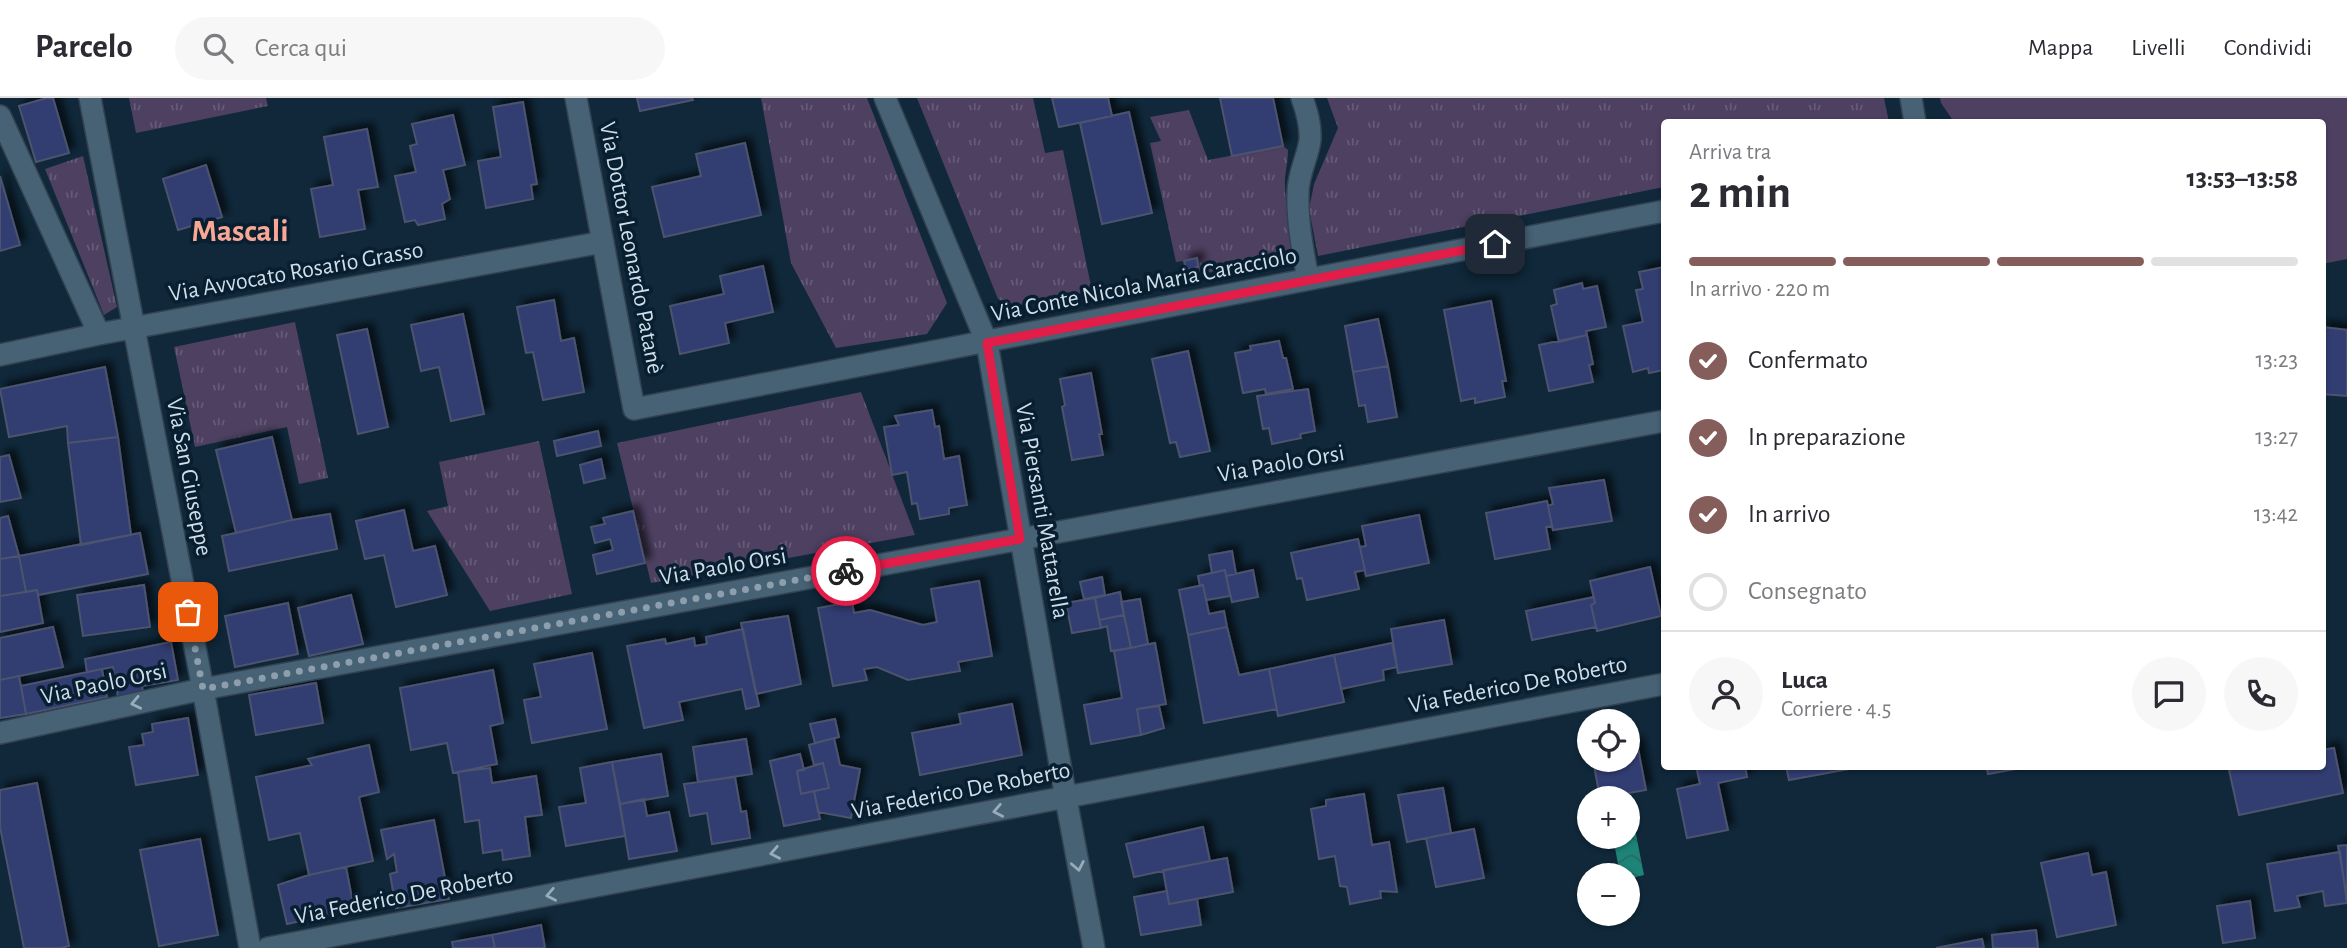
<!DOCTYPE html>
<html lang="it">
<meta charset="utf-8">
<style>
body{margin:0;font-family:"Alegreya Sans",sans-serif;background:#f7f7f7;color:#2b2b33;height:100vh;display:flex;flex-direction:column;font-size:26px;white-space:nowrap}
*{box-sizing:border-box;margin:0}
p{font-size:23px;color:#7c7c81}
.icon{flex:none;width:38px;height:38px;fill:none;stroke:currentColor;stroke-width:2;stroke-linecap:round;stroke-linejoin:round}
.map{position:relative;flex:1;overflow:hidden}
.panel{position:absolute;left:1661px;top:21px;width:665px;height:651px;display:flex;flex-direction:column;background:#fff;border-radius:7px;box-shadow:0 2px 5px #0004}
.panel>*{flex:none}
.buttons{position:absolute;left:1577px;top:611px;display:grid;gap:14px}
.buttons a{display:grid;place-items:center;width:63px;height:63px;border-radius:50%;background:#fff;box-shadow:0 2px 5px #0004;font-size:35px}
.pin{position:absolute;display:grid;place-items:center;width:60px;height:60px;color:#fff;margin:-30px;border-radius:14px;box-shadow:0 4px 10px #0006}
.courier{position:absolute;display:grid;place-items:center;width:70px;height:70px;margin:-35px;border:5px solid #e11d48;border-radius:50%;background:#fff;color:#222;box-shadow:0 2px 9px #0007}
.headline em{font-style:normal;font-weight:600}
.headline div{display:flex;flex-direction:column-reverse}
.headline{display:flex;align-items:center;justify-content:space-between;height:119px;padding:0 28px}
h1{font-size:46px;font-weight:600;line-height:52px}
.bar{display:grid;grid-template-columns:repeat(4,1fr);gap:10px 7px;align-content:center;height:84px;padding:0 28px}
.bar i{height:9px;border-radius:5px;background:#e1e1e2}
.bar .selected{background:#855e5b}
.bar p{grid-column:span 4}
.line{display:flex;align-items:center;gap:18px;padding:0 28px;border-top:2px solid #e1e1e2}
.line div{flex:1}
.round{display:grid;place-items:center;flex:none;width:74px;height:74px;border-radius:37px;background:#f7f7f7}
ol{padding:0 28px;list-style:none}
li{display:flex;align-items:center;gap:21px;height:77px}
li p{margin-inline-start:auto}
li .icon{padding:7px;border-radius:50%;background:#855e5b;color:#fff;stroke-width:4}
li:last-child{color:#7c7c81}
li i{width:38px;height:38px;border:4px solid #e1e1e2;border-radius:50%}
header{display:flex;align-items:center;gap:42px;box-sizing:border-box;height:98px;padding:0 35px;background:#fff;border-bottom:2px solid #e1e1e2}
header strong{font-size:33px}
nav{display:flex;gap:38px;margin-inline-start:auto;font-size:24px}
.search{width:490px;height:63px;background:#f7f7f7;display:flex;align-items:center;gap:18px;box-sizing:border-box;padding:0 24px;border-radius:38px;color:#7c7c81;font-size:26px}
.map>svg:first-child{display:block}
.grass{fill:url(#grass-tufts)}
.green{fill:#4d4061}
.water{fill:url(#water-waves)}
.building{fill:#313c71;stroke:#4c536e;stroke-width:2;filter:url(#shadow)}
.lines{fill:none;stroke-linecap:round;stroke-linejoin:round}
.minor-casing{stroke:#324251;stroke-width:24}
.minor{stroke:#476175;stroke-width:21}
.oneway{stroke:#99acbb}
.done{stroke:#8d9eac;stroke-width:7;stroke-dasharray:0 12.6}
.route{stroke:#e11d48;stroke-width:9}
.labels{text-anchor:middle;dominant-baseline:central;stroke-width:7;stroke-linejoin:round;paint-order:stroke}
.street-label{font-size:24px;fill:#d0deea;stroke:#071f30}
.district-label{font-size:32px;font-weight:bold;fill:#f8a795;stroke:#071f30}
</style>
<header>
<strong>Parcelo</strong>
<div class="search"><svg class="icon" aria-label="search" viewBox="0 0 24 24"><circle cx="10" cy="10" r="6"/><path d="M15 15l6 6"/></svg>Cerca qui</div>
<nav><a>Mappa</a><a>Livelli</a><a>Condividi</a></nav>
</header>
<div class="map">
<svg width="2347" height="850" viewBox="0 0 2347 850">
<defs>
<pattern id="grass-tufts" width="24" height="20" patternUnits="userSpaceOnUse" patternTransform="scale(1.75)"><rect width="24" height="20" fill="#4d4061"/><path d="M3 7l-1-3M5 7V3M7 7l1-3M15 17l-1-3M17 17v-4M19 17l1-3" fill="none" stroke="#665b78"/></pattern>
<pattern id="water-waves" width="16" height="10" patternUnits="userSpaceOnUse" patternTransform="scale(1.75)"><rect width="16" height="10" fill="#1d8477"/><path d="M0 5q4-4 8 0t8 0" fill="none" stroke="#2a6a63"/></pattern>
<filter id="shadow"><feDropShadow dx="6" dy="-6" stdDeviation="3.5" flood-color="#0009"/></filter>
</defs>
<rect width="100%" height="100%" fill="#10283a"/>
<path class="grass" d="M129,0H266L268,8L136,35Z
M761,0H867L947,205L927,236L836,250L791,165Z
M917,0H1033L1045,55L1063,52L1092,193L1015,208L998,201Z
M1327,0H1884L1889,24H1664V89L1318,158L1309,111L1314,86L1338,30Z
M1189,12L1208,62L1283,48L1288,52C1288,62 1286,71 1285,80C1284,106 1291,133 1296,158L1200,176L1196,161L1176,164L1150,45L1161,43L1150,19Z
M83,58L117,209L104,217L45,71Z
M295,224L328,380L299,386L287,329L195,349L174,249Z
M861,294L915,437L651,485L617,345Z
M539,343L572,496L490,513L427,413L448,408L439,364Z"/>
<path class="green" d="M1940,0H2347V161L2322,166V24H1954L1941,5Z"/>
<path class="water" d="M1634,726L1644,777L1628,781V777H1620L1613,739L1628,738V727Z"/>
<path class="building" d="M47,0H53L69,55L36,64L19,8Z
M637,0H692L693,2L640,13Z
M1052,0H1108L1112,18L1059,29Z
M1220,0H1273L1283,48L1232,58Z
M523,4L537,86L531,87L533,101L486,110L478,63L501,59L493,9Z
M1129,14L1152,115L1102,126L1080,25Z
M453,17L465,67L443,72L450,101L442,106L445,121L418,127L415,122L405,124L395,78L416,74L410,48L417,46L412,26Z
M367,31L378,89L358,92L365,131L320,139L311,91L333,87L324,39Z
M745,45L761,117L664,139L652,89L701,78L696,56Z
M206,67L222,119L178,132L163,81Z
M0,78L20,147L0,153Z
M1197,160L1198,169L1186,172L1184,163Z
M763,168L773,214L725,225L729,245L680,256L670,208L724,196L720,178Z
M1664,169V272L1649,275L1648,270L1633,274L1623,228L1643,224L1636,192L1643,191L1639,174Z
M1582,185L1583,191L1597,188L1606,229L1586,233L1587,237L1559,244L1551,208L1557,206L1554,192Z
M554,202L561,243L574,240L584,294L543,302L533,254L526,255L517,209Z
M1491,203L1506,283H1502L1505,299L1475,305V300L1461,303L1444,212Z
M463,216L484,316L451,323L439,269L421,273L411,227Z
M1378,221L1388,268L1353,274L1345,228Z
M2322,229L2347,232V298L2322,296Z
M367,231L388,329L358,336L337,237Z
M1587,237L1593,266L1589,267L1593,284L1549,293L1539,247Z
M1279,243L1283,260H1286L1293,291L1266,296L1265,291L1243,295L1235,255L1251,252L1250,248Z
M1188,253L1210,353L1180,359L1176,344L1170,345L1152,261Z
M1388,268L1397,319L1368,324L1365,307L1359,308L1353,274Z
M105,269L118,339L68,345L67,328L9,339L0,291Z
M1091,275L1102,336H1099L1103,357L1072,362L1062,309L1065,307L1060,281Z
M1308,291L1315,333L1300,336L1301,340L1272,346L1269,330L1263,331L1257,298Z
M932,312L935,329L939,328L944,361L959,358L967,407L949,410V416L920,421L917,405L912,406L907,374L892,377L884,329L899,327L895,318Z
M598,333L601,348L557,358L554,343Z
M118,339L131,437L81,447L68,345Z
M272,339L292,422L236,435L216,352Z
M9,357L21,400L0,404V359Z
M601,361L605,380L584,385L580,367Z
M1604,382L1612,423L1553,432L1548,408L1553,406L1549,390Z
M1547,403L1552,428L1546,429L1550,451L1495,461L1486,415Z
M404,412L413,453L435,448L447,497L396,509L384,457L365,461L356,423Z
M633,413L645,465L597,476L593,457L613,452L610,441L595,445L591,429L605,426L603,420Z
M330,416L337,451L229,473L222,438L292,422Z
M1419,417L1429,465L1366,478L1360,449L1366,448L1362,428Z
M8,418L19,458L0,461V420Z
M140,435L148,476L38,497L37,492L26,494L19,458Z
M1358,441L1365,472L1355,474L1359,491L1307,502L1302,480L1297,481L1291,455Z
M1232,453L1236,476L1226,478L1225,472L1212,475L1209,457Z
M19,458L26,494L0,498V461Z
M1650,469L1661,518L1597,533L1591,507L1595,505L1590,483Z
M1225,472L1230,498L1206,502L1203,487L1200,488L1198,478Z
M1253,472L1258,499L1232,504L1226,478Z
M1102,479L1105,497L1084,501L1080,484Z
M979,483L992,558L958,564L960,573L908,582L877,569L864,571L867,582L833,588L818,510L852,504L854,515L870,512L923,527L937,524L931,491Z
M144,487L150,529L83,538L77,497Z
M1203,487L1209,516L1224,513L1227,529L1188,537L1179,492Z
M37,492L43,525L0,534V498Z
M1120,494L1124,517L1099,522L1095,500Z
M351,497L363,546L309,558L298,510Z
M1594,499L1595,505L1591,507L1596,529L1532,542L1526,513Z
M1095,500L1101,530L1072,535L1066,505Z
M1140,501L1148,546L1131,550L1121,504Z
M288,505L298,556L235,569L225,518Z
M1124,517L1131,550L1111,553L1107,528L1101,530L1099,522Z
M788,518L801,586L756,596L741,525Z
M1444,522L1452,566L1398,575L1391,531Z
M53,529L63,569L0,582V540Z
M1227,529L1239,577L1269,571L1277,611L1204,625L1188,537Z
M743,531L759,608L746,611L742,591L679,604L683,622L644,630L627,548L665,541L666,546L694,540L695,548L707,546L706,539Z
M171,544L178,582L142,588L143,595L118,599L113,569L87,574L85,561Z
M1155,545L1166,606L1137,611L1141,637L1091,646L1084,607L1122,600L1114,553Z
M1392,545L1397,569L1383,572L1384,582L1341,591L1334,557Z
M592,555L607,631L532,645L524,602L541,599L534,566Z
M1334,557L1344,604L1278,618L1269,571Z
M102,571L107,599L26,616L21,588Z
M493,572L503,625L490,628L497,666L453,675L447,645L411,652L400,590Z
M19,578L26,616L0,620V582Z
M316,585L323,625L256,637L249,597Z
M1012,606L1022,657L920,677L912,635L961,626L959,616Z
M1159,608L1164,630L1141,637L1137,611Z
M188,620L198,677L136,687L129,649L144,647L142,636L153,634L152,626Z
M835,621L839,639L815,645L810,626Z
M834,640L840,667L860,671L851,720L818,714L814,693L829,690L823,665L814,667L809,647Z
M746,641L752,676L698,684L693,649Z
M1637,645L1646,692L1600,700L1593,662H1628V647Z
M369,647L379,694L359,699L373,763L309,777L300,735L269,742L256,679L312,667L308,661Z
M2334,650L2343,695L2239,717L2229,672L2246,668H2322V652Z
M661,656L668,698L620,706L612,664Z
M800,656L804,672L797,673L801,696L814,693L820,721L784,728L770,663Z
M612,664L625,738L566,748L559,709L586,705L580,670Z
M823,665L829,690L801,696L797,673Z
M1696,668H1745L1747,679L1718,685L1728,732L1687,740L1677,691L1700,686Z
M1786,668H1855V670L1789,682Z
M1986,668H2015L2016,671L1988,676Z
M490,670L492,685L536,678L542,717L525,719L530,758L503,762L502,752L483,755L479,722L465,724L458,674Z
M735,679L741,714L746,713L750,740L712,746L707,715L690,718L684,686Z
M37,685L69,848L61,850H24L0,729V692Z
M1443,690L1451,735L1407,744L1398,697Z
M1364,696L1372,747L1389,744L1397,794L1380,793L1381,800L1350,806L1347,789L1340,788L1335,758L1319,761L1311,711L1326,708V702Z
M644,701L647,718L669,714L677,753L629,761L620,706Z
M434,722L449,801L396,810L390,776L397,774L394,756L387,761L381,732Z
M1203,729L1210,763L1134,779L1126,746Z
M1474,731L1484,780L1436,789L1426,740Z
M200,741L218,837L159,848L140,752Z
M2347,747V799L2338,748Z
M2340,754L2347,805L2325,808L2323,793L2297,798L2300,809L2275,813L2267,766Z
M2088,755L2092,777L2106,774L2116,827L2057,839L2041,765Z
M1227,760L1233,794L1169,806L1163,772Z
M346,769L354,811L287,826L278,787L309,777Z
M1167,793L1169,806L1197,801L1201,827L1141,837L1134,799Z
M2250,803L2255,840L2223,845L2217,808Z
M541,827L545,850H495L492,837Z
M2036,832L2038,850H1993L1992,837Z
M492,837L495,850H453L452,844Z
M1982,841L1984,850H1936Z"/>
<g class="lines">
<g class="minor-casing">
<path id="minor" d="M90,0L203,591L250,850
M576,0L634,311L1664,113
M885,0L987,245L1066,701L1094,850
M1302,0C1307,14 1311,27 1310,42C1308,59 1298,75 1298,95C1297,124 1303,153 1308,181
M1911,0L1915,24
M0,18L99,236
M0,257L99,236L603,144
M0,635L203,591L1664,323
M268,850L1664,586"/>
</g>
<use href="#minor" class="minor"/>
</g>
<defs><path id="oneway-chevron" d="M-2-3.5L2.5 0L-2 3.5" fill="none" stroke-width="1.6" stroke-linecap="round" stroke-linejoin="round" transform="scale(1.75)"/></defs>
<g class="oneway">
<use href="#oneway-chevron" transform="translate(136 605) rotate(168)"/>
<use href="#oneway-chevron" transform="translate(998 713) rotate(169)"/>
<use href="#oneway-chevron" transform="translate(775 755) rotate(169)"/>
<use href="#oneway-chevron" transform="translate(1078 768) rotate(79)"/>
<use href="#oneway-chevron" transform="translate(551 797) rotate(169)"/>
</g>
<g class="lines">
<path class="done" d="M188,514L203,591L846,473"/>
<path class="route" d="M846,473L1020,441L987,245L1495,146"/>
</g>
<g class="labels">
<g class="street-label">
<text transform="translate(631 150) rotate(79)">Via Dottor Leonardo Patanè</text>
<text transform="translate(296 174) rotate(-10)">Via Avvocato Rosario Grasso</text>
<text transform="translate(1144 187) rotate(-11)">Via Conte Nicola Maria Caracciolo</text>
<text transform="translate(1281 366) rotate(-10)">Via Paolo Orsi</text>
<text transform="translate(189 379) rotate(79)">Via San Giuseppe</text>
<text transform="translate(1042 413) rotate(80)">Via Piersanti Mattarella</text>
<text transform="translate(723 469) rotate(-10)">Via Paolo Orsi</text>
<text transform="translate(104 586) rotate(-12)">Via Paolo Orsi</text>
<text transform="translate(1518 587) rotate(-11)">Via Federico De Roberto</text>
<text transform="translate(961 693) rotate(-11)">Via Federico De Roberto</text>
<text transform="translate(404 798) rotate(-11)">Via Federico De Roberto</text>
</g>
<g class="district-label">
<text x="240" y="133">Mascali</text>
</g>
</g>
</svg>
<div class="buttons">
<a><svg class="icon" aria-label="locate" viewBox="0 0 24 24"><circle cx="12" cy="12" r="6"/><path d="M12 2v4M12 18v4M2 12h4M18 12h4"/></svg></a>
<a>+</a>
<a>−</a>
</div>
<div class="pin" style="left:188px;top:514px;background:#ea580c"><svg class="icon" aria-label="bag" viewBox="0 0 24 24"><path d="M5 8h14l-1 12H6zM9 8a3 3 0 0 1 6 0"/></svg></div>
<div class="pin" style="left:1495px;top:146px;background:#1f2937"><svg class="icon" aria-label="home" viewBox="0 0 24 24"><path d="M3 11l9-7 9 7M6 9v11h12V9"/></svg></div>
<div class="courier" style="left:846px;top:473px"><svg class="icon" aria-label="bike" viewBox="0 0 24 24"><circle cx="6" cy="16" r="4"/><circle cx="18" cy="16" r="4"/><path d="M6 16l4-8h5l3 8M10 8l3 8H6M13 5h3"/></svg></div>
<section class="panel">
<div class="headline"><div><h1>2 min</h1><p>Arriva tra</p></div><em>13:53–13:58</em></div>
<div class="bar"><i class="selected"></i><i class="selected"></i><i class="selected"></i><i></i><p>In arrivo · 220 m</p></div>
<ol>
<li><svg class="icon" aria-label="check" viewBox="0 0 24 24"><path d="M5 12l5 5 9-10"/></svg>Confermato<p>13:23</p></li>
<li><svg class="icon" aria-label="check" viewBox="0 0 24 24"><path d="M5 12l5 5 9-10"/></svg>In preparazione<p>13:27</p></li>
<li><svg class="icon" aria-label="check" viewBox="0 0 24 24"><path d="M5 12l5 5 9-10"/></svg>In arrivo<p>13:42</p></li>
<li><i></i>Consegnato</li>
</ol>
<div class="line" style="height:126px"><a class="round"><svg class="icon" aria-label="person" viewBox="0 0 24 24"><circle cx="12" cy="8" r="4"/><path d="M4 21q1-7 8-7t8 7"/></svg></a><div><b>Luca</b><p>Corriere · 4.5</p></div><a class="round"><svg class="icon" aria-label="chat" viewBox="0 0 24 24"><path d="M4 5h16v11H9l-5 4z"/></svg></a><a class="round"><svg class="icon" aria-label="phone" viewBox="0 0 24 24"><path d="M5 4h4l2 5-3 2q2 4 5 5l2-3 5 2v4C11 20 4 13 5 4z"/></svg></a></div>
</section>
</div>
